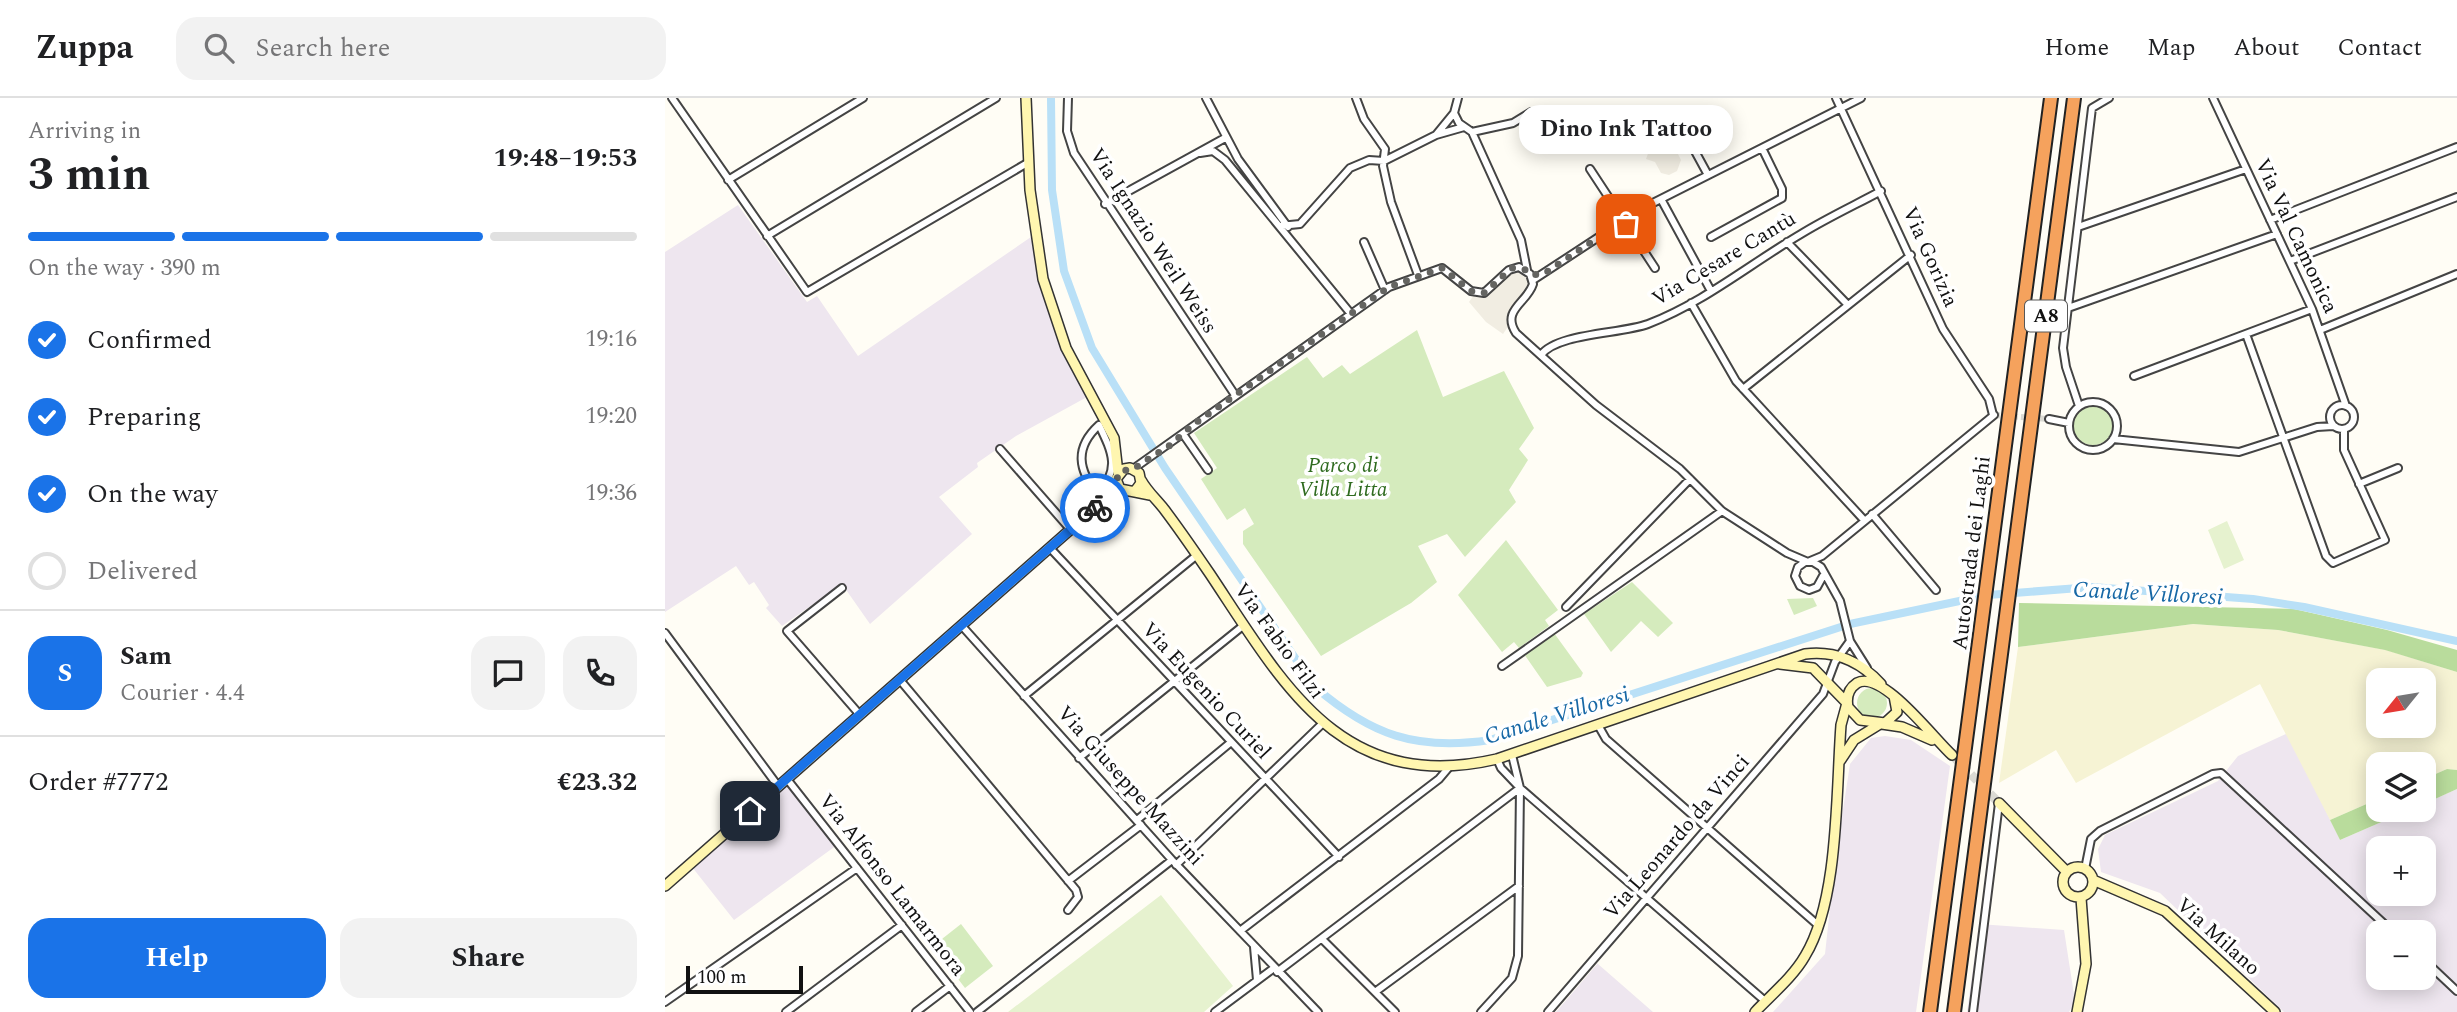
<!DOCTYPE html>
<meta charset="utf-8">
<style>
body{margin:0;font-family:Spectral,serif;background:#f2f2f2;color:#202124;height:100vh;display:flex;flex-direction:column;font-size:26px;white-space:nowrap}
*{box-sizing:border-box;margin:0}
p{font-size:23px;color:#757577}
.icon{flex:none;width:38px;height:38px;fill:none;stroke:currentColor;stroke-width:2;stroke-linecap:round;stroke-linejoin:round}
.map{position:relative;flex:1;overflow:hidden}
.panel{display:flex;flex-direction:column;background:#fff;width:665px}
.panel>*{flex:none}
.needle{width:46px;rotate:240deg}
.tools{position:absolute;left:1701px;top:570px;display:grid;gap:14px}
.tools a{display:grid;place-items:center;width:70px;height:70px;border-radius:14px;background:#fff;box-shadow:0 4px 18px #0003;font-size:35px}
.scale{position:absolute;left:21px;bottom:18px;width:117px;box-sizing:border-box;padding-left:7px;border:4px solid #111;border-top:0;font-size:19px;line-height:24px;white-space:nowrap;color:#111;-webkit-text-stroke:5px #fff;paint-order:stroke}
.pin{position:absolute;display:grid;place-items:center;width:60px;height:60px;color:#fff;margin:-30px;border-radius:14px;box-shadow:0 4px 10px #0006}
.courier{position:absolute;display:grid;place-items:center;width:70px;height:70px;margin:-35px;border:5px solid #1a73e8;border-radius:50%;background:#fff;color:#222;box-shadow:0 2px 9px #0007}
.bubble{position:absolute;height:49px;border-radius:21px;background:#fff;box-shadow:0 4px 18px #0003;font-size:23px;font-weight:700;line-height:49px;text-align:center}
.overview em{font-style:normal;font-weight:700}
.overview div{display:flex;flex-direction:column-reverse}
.overview{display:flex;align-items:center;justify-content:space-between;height:119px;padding:0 28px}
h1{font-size:46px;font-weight:700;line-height:52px}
.bar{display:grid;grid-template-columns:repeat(4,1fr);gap:10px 7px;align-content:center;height:84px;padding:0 28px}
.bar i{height:9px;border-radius:5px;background:#e0e0e0}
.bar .selected{background:#1a73e8}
.bar p{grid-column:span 4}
.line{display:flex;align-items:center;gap:18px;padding:0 28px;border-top:2px solid #e0e0e0}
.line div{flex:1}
.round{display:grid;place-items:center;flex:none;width:74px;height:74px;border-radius:21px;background:#f2f2f2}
ol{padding:0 28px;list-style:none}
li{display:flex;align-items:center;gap:21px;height:77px}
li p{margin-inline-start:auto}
li .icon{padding:7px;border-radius:50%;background:#1a73e8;color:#fff;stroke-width:4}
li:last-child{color:#757577}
li i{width:38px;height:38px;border:4px solid #e0e0e0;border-radius:50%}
.button{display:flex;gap:14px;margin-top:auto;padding:14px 28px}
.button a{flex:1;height:80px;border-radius:21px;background:#1a73e8;color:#fff;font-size:28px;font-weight:700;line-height:80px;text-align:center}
.button a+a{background:#f2f2f2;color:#202124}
header{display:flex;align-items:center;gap:42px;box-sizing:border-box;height:98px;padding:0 35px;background:#fff;border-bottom:2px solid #e0e0e0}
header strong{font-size:33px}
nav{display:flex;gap:38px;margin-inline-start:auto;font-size:24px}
.search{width:490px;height:63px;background:#f2f2f2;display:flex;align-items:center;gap:18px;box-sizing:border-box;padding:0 24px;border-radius:21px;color:#757577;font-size:26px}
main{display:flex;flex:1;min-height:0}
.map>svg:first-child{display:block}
.industrial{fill:#eee6ef;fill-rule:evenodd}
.farmland{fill:#f6f3d4;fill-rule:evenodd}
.green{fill:#d5ebbd}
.forest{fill:#b9dc9c}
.pitch{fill:#e6f2cf}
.plaza{fill:#f1ede2}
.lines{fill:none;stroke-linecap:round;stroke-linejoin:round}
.canal{stroke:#b9e0f7;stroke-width:8}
.street-tunnel{stroke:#dbdad3;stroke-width:6;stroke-dasharray:6 3;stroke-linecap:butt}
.secondary-tunnel{stroke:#dbdad3;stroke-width:9;stroke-dasharray:9 4.5;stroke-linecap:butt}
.street-casing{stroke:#444;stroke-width:10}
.secondary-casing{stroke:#333;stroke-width:12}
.highway-casing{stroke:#222;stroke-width:16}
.street{stroke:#fff;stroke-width:6}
.secondary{stroke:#fff6b0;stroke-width:9}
.highway{stroke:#f5a25d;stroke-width:12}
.done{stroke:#646461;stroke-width:7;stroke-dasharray:0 12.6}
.route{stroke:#1a73e8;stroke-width:9}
.labels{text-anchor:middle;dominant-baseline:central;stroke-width:7;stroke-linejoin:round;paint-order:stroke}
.shield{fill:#fff;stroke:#585858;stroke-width:2}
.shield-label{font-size:19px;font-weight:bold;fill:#111}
.street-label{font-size:21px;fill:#111;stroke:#fff}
.park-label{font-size:21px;font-style:italic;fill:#2f6b1f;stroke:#fff}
.water-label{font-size:23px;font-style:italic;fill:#1768a6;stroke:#fff}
</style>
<header>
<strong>Zuppa</strong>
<div class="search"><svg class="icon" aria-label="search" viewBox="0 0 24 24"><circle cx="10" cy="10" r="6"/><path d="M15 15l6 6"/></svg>Search here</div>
<nav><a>Home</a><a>Map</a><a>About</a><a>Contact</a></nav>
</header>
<main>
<section class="panel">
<div class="overview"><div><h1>3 min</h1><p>Arriving in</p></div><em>19:48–19:53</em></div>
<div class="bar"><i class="selected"></i><i class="selected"></i><i class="selected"></i><i></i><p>On the way · 390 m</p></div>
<ol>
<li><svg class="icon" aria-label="check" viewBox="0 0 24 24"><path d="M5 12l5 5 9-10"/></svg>Confirmed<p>19:16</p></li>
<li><svg class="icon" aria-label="check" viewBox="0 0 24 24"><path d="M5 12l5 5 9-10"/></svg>Preparing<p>19:20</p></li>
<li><svg class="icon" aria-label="check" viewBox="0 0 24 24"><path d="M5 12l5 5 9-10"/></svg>On the way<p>19:36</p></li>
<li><i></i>Delivered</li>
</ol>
<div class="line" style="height:126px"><b class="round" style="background:#1a73e8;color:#fff">S</b><div><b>Sam</b><p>Courier · 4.4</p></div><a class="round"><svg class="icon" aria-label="chat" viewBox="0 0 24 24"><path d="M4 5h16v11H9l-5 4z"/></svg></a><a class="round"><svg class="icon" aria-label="phone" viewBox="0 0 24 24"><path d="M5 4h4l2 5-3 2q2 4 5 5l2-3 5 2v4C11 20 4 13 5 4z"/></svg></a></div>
<div class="line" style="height:91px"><div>Order #7772</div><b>€23.32</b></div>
<div class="button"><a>Help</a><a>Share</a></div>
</section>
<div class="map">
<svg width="1792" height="914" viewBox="0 0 1792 914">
<rect width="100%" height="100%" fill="#fffdf5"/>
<path class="industrial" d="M73,107L142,204L152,198L193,258L366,139L376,192L389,229L422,299L351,338L312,365L313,369L274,399L307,436L205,526L177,486L117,528L101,510L104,507L89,484L84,487L71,468L0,514V154Z
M1623,635L1675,742L1744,712H1759V706L1792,691V914H1619L1495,795L1436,774L1433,751L1440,737L1553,683L1573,658ZM1713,751H1759V796H1713ZM1713,835H1759V880H1713Z
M1220,638L1246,642L1285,668L1251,914H1108L1160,856L1170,764L1185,666L1206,640Z
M122,683L172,747L69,822L27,769Z
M1314,826L1399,832L1410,903L1404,914H1302Z
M933,865V866L988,914H891Z"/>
<path class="farmland" d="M1528,526L1613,532L1721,552L1792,574V672L1782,671L1759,681V667H1713V701L1665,722L1595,586L1411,685L1391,652L1334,685L1353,549ZM1713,583H1759V628H1713Z"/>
<path class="green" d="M752,232L778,299L839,273L869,330L854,351L863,362L844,392L851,404L800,459L782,436L753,448L772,484L746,505L656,558L578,446V433L589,426L580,410L562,422L536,381L552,370L529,335L642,259L658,280L677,267L685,276Z
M1408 327a20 20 0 1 1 40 0a20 20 0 1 1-40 0Z
M841,442L893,512L880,522L884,528L854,550L849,544L837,554L793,497Z
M967,484L1008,525L993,539L976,523L946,554L919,516Z
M1148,500L1152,508L1129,517L1122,501Z
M889,535L918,575L916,579L882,589L859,556Z
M1192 605a15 15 0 1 1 30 0a15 15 0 1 1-30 0Z
M296,826L328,868L300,890L268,848Z"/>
<path class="forest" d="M1354,505L1629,511L1722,532L1792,552V574L1720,552L1613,532L1528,526L1353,549Z
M1782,671L1792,672V691L1759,706V681Z
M1713,701V712H1744L1675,742L1665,722Z"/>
<path class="pitch" d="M1562,423L1579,462L1559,471L1543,432Z
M496,797L568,888L539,914H343Z"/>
<path class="plaza" d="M1001,50L1013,56L1016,62L1012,73L1004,77L996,75L990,64L981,61L984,53L991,56Z
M853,172L863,178L865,186L845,213L844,227L838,236L821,224L804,204L809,197H824L847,173Z"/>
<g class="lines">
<path class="canal" d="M386,0L387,92L399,173L427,250L500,370L650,589C706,637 751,653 825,642L1185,526L1323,497L1427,489L1588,501L1639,509L1792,543"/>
<path class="street-tunnel" d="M1329,317L1384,321"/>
<path class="secondary-tunnel" d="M1287,657L1334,705"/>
<g class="street-casing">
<path id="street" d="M7,0L142,194L364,64
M403,0L402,33L409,55L570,297
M541,0L573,61L623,129
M691,0L699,21L720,51L718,68L726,104L753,177
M1171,0L1278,231L1324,301L1328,317
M1548,0L1647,211L1681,308
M789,15L794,25L807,34L856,142L862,172
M807,34L848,25L866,14
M771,37L799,29
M963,49L1013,22L1043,77
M535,55L548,53L560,62L686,216
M925,71L990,170
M63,82L198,0
M996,101L1046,193
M440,106L560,40
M1605,122L1792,49
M615,128L635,126L685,70L704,62L719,63L771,37L789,15L793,0
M1413,129L1581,71
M102,138L331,0
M1046,139L1117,100V91L1097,50
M699,144L720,192
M1122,144L1183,207
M1625,163L1792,99
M868,182L978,110L1196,0
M1026,205L1071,283L1199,422
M1403,210L1612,136
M1655,232L1792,176
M1581,236L1661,458L1668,465L1720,442L1679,352V331
M876,257C892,235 956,236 983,226C1038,205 1085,166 1136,136C1162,120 1190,107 1216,93
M1469,278L1647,211
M1078,291L1246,157
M1404 328a24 24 0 1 1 48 0a24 24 0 1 1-48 0Z
M1665 319a12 12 0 1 1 24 0a12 12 0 1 1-24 0Z
M1414,308L1401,269L1398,250L1427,10L1444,0
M1384,321L1404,325
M434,327C448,356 455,371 433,397C413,372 409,350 434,327Z
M518,336L543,372
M1448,341L1574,354L1652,329L1668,328
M335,351L405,431
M468,371L724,189L777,170L806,193L819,195L844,172L854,169L865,176L868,186C862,205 836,212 851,235L931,307L1015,371L1057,413L1122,455L1143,464
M1694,386L1733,370
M1207,416L1271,492
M385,450L674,759
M1145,463L1157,458L1329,317
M1158,478L1152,489L1144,492L1135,488L1130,478L1133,469L1140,464H1148L1156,469L1175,503L1185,543L1202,570
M177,490L122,533L195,617
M901,509L1025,381
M297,528L507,762L653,914
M0,535L113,688
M837,568L1057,413
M235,582L411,792L413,799L403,812
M359,598L532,457
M933,627L941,641L1154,828
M414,660L579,527
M832,661L836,670L855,690L1100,903
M122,681L305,914
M472,722L565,645
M511,767L657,626
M1420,771L1426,741L1435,733L1548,676L1556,675L1729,835
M403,783L476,727
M575,833L774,681L785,668
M657,841L730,914
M589,849L592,882
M1759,862L1792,893
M612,874L855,690
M710,894L854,788
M0,904L192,770
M121,914L237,827
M251,914L285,888
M312,914L507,762
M550,914L609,870
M816,914L847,880L853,858L855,690L847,657
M883,914L1158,596L1170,564L1185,543
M1308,914L1334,705"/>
</g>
<g class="secondary-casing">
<path id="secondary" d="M361,0L365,92L378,181L401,250L449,340L453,375
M476,382C482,393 491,401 499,411C515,432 530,454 545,476C619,587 676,697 832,661L1140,556C1170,552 1196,564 1216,586
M470,393L476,385L474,375L465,370L459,371L451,381L455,391L485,397
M1115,566L1148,570L1182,605
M1229,598L1232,614L1220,625L1195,622L1183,609C1181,599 1183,591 1192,585C1217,571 1269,641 1287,657
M1217,626L1237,629L1267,642
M1175,663L1189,642L1215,626
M1334,705L1401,773
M1398 784a15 15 0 1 1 30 0a15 15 0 1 1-30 0Z
M1428,782L1500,813L1610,914
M0,788L439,402L458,394
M1090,914C1106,897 1128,879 1140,858C1174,802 1171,694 1176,627L1182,605
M1412,914L1421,866L1416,800"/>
</g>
<g class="highway-casing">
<path id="highway" d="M1265,914L1386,0
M1289,914L1409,0"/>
</g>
<use href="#street" class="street"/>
<use href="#secondary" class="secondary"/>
<use href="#highway" class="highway"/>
</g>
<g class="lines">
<path class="done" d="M430,410L446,392L456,373L468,371L504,348L529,326L724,189L777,170L806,193L819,195L847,170L862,172L868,177L880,175L958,123L961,126"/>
<path class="route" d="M85,713L430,410"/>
</g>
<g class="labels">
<rect class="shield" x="1360" y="202.5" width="42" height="31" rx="5"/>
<g class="shield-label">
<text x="1381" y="218">A8</text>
</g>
<g class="street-label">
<text transform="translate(1631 138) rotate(65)">Via Val Camonica</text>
<text transform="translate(488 143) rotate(57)">Via Ignazio Weil Weiss</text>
<text transform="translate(1265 159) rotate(66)">Via Gorizia</text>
<text transform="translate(1059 161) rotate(-31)">Via Cesare Cantù</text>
<text transform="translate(1307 455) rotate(-83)">Autostrada dei Laghi</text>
<text transform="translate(614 543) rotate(54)">Via Fabio Filzi</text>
<text transform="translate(541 593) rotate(47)">Via Eugenio Curiel</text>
<text transform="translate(465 688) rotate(48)">Via Giuseppe Mazzini</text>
<text transform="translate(1012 739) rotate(-49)">Via Leonardo da Vinci</text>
<text transform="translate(227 787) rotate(52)">Via Alfonso Lamarmora</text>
<text transform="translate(1553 839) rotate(42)">Via Milano</text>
</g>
<g class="park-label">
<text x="678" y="368">Parco di<tspan x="678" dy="24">Villa Litta</tspan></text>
</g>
<g class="water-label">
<text transform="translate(1483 496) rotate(3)">Canale Villoresi</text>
<text transform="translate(892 618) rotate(-17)">Canale Villoresi</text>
</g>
</g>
</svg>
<div class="tools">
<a><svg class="needle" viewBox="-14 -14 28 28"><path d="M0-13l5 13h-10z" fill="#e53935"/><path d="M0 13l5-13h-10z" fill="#757577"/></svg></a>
<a><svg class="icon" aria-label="layers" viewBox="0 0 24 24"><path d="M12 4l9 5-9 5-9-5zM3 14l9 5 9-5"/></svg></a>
<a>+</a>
<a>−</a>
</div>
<div class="scale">100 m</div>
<div class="pin" style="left:961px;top:126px;background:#ea580c"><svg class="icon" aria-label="bag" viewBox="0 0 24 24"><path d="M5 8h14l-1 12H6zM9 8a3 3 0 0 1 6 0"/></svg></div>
<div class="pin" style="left:85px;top:713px;background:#1f2937"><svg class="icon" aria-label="home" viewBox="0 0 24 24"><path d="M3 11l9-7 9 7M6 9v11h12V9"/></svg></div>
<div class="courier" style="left:430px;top:410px"><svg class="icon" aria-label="bike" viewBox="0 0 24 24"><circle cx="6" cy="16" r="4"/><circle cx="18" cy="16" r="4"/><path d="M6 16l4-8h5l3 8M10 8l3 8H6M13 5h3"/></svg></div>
<div class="bubble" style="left:854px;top:7px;width:214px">Dino Ink Tattoo</div>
</div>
</main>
